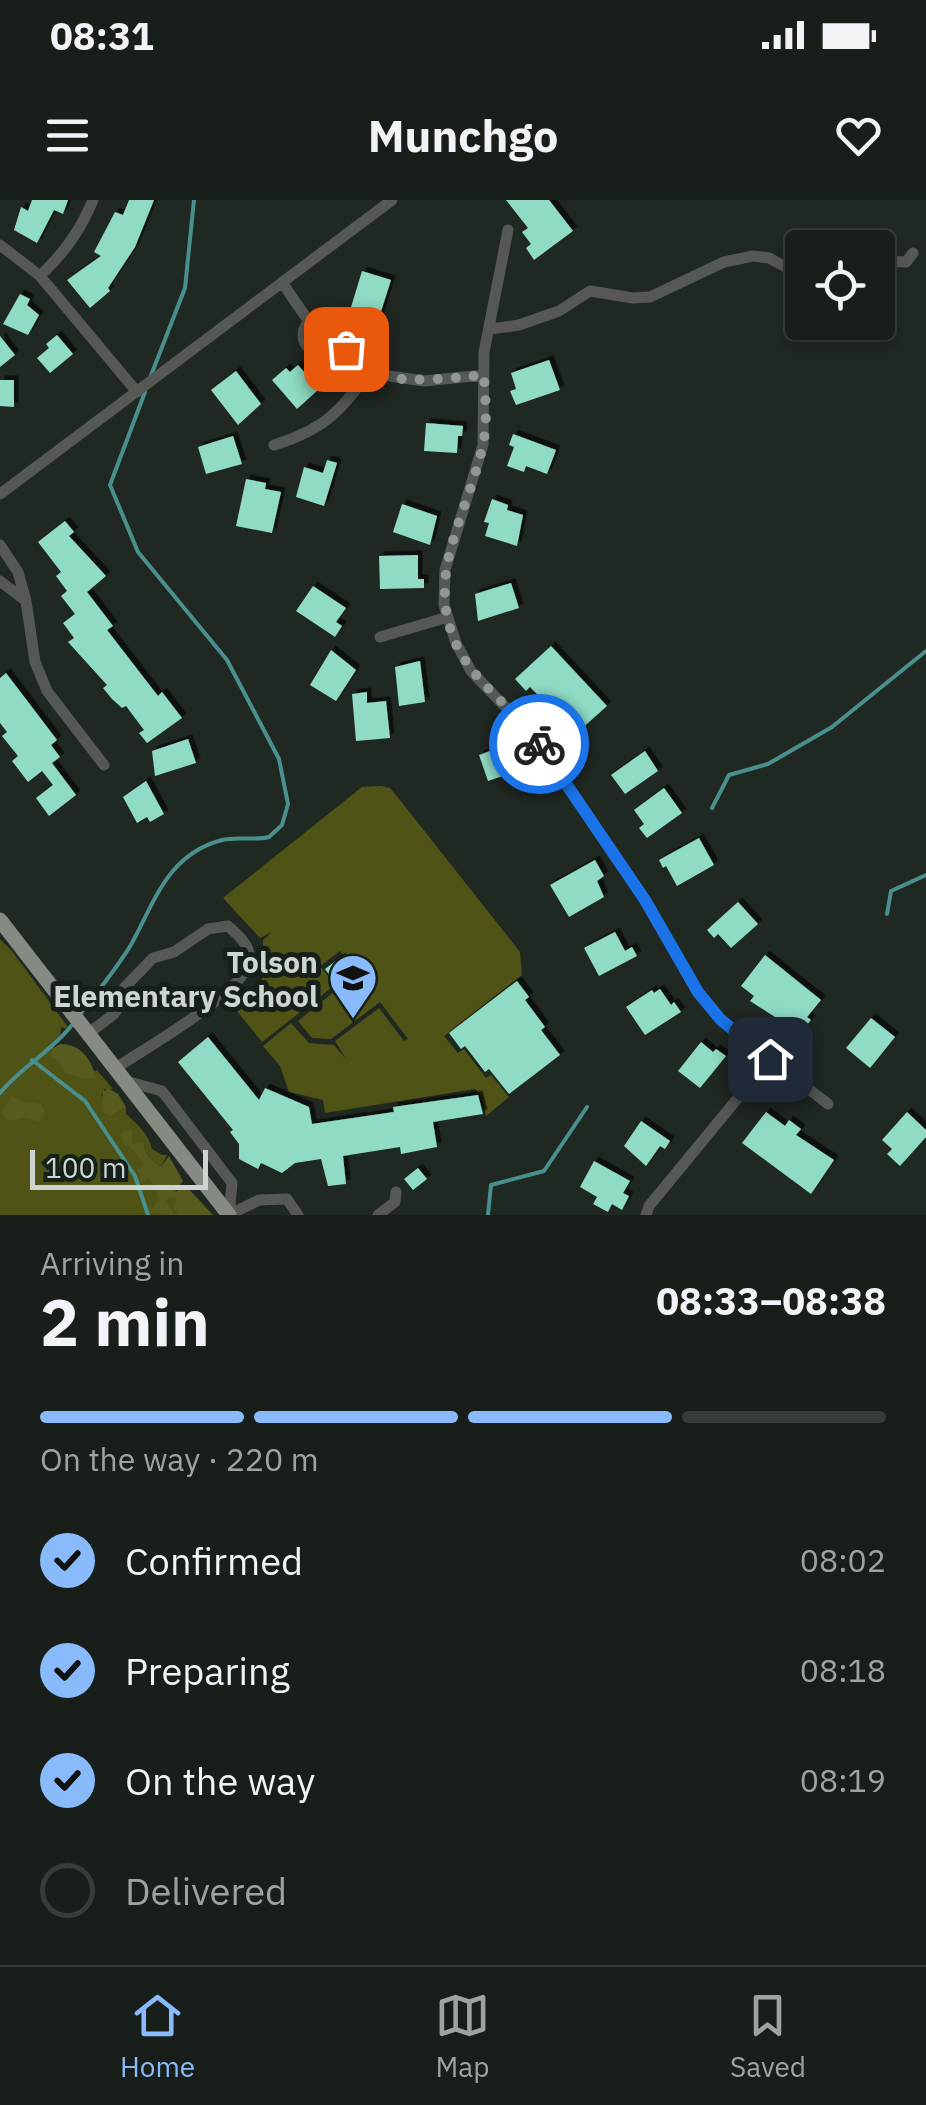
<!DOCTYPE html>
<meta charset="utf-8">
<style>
body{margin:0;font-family:"IBM Plex Sans",sans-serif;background:#212723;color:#f1f3f6;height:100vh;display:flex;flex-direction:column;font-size:38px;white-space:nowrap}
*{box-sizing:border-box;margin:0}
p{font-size:32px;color:#9fa2a2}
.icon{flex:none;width:55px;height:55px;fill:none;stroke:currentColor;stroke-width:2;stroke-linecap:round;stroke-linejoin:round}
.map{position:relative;height:1015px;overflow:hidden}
.panel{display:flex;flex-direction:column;background:#181e1a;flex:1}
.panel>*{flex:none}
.tools{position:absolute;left:785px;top:30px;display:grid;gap:20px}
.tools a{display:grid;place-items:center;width:110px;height:110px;border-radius:10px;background:#181e1a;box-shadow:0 5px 15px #0003,0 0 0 2px #363c39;font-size:50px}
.scale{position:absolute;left:30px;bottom:25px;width:178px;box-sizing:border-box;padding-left:10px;border:5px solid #ced4d0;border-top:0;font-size:28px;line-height:35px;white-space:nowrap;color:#ced4d0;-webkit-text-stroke:8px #161f19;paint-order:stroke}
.pin{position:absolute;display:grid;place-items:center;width:85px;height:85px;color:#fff;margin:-42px;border-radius:20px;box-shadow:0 5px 15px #0006}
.courier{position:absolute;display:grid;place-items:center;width:100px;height:100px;margin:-50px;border:8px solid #1a73e8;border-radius:50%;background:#fff;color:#222;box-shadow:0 2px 12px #0007}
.headline em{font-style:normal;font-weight:800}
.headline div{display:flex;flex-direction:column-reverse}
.headline{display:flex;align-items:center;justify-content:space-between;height:170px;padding:0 40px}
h1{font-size:65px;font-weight:800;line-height:75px}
.bar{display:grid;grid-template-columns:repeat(4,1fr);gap:15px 10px;align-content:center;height:120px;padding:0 40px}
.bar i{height:12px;border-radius:8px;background:#363c39}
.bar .on{background:#89bafc}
.bar p{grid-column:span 4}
ol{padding:0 40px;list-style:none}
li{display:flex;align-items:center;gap:30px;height:110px}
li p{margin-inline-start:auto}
li .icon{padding:10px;border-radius:50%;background:#89bafc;color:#111;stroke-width:4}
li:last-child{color:#9fa2a2}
li i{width:55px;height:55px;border:5px solid #363c39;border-radius:50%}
.status{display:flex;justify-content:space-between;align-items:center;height:70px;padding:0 50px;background:#181e1a;direction:ltr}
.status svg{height:28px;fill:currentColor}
header{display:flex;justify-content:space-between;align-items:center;height:130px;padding:0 40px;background:#181e1a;font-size:45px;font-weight:800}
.tab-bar{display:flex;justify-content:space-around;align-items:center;height:140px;border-top:2px solid #363c39;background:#181e1a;font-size:28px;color:#9fa2a2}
.tab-bar a{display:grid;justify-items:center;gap:5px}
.tab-bar .on{color:#89bafc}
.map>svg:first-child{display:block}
.green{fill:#4f5316}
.forest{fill:#575b1e}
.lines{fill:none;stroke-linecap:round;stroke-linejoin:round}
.stream{stroke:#488f8e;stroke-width:4}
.building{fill:#8fdbc5;filter:url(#shadow)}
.minor{stroke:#565854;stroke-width:11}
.major{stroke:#858a82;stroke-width:15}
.done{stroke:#919893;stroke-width:10;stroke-dasharray:0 18}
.route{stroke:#1a73e8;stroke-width:12}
.labels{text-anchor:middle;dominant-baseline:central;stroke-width:10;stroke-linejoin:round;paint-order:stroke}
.poi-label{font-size:30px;font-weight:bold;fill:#ced4d0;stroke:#161f19;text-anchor:end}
</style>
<div class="status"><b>08:31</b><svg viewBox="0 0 49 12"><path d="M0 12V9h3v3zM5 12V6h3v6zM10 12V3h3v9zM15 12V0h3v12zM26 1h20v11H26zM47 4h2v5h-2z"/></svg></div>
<header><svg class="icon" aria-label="menu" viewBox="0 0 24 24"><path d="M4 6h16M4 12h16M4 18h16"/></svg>Munchgo<svg class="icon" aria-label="heart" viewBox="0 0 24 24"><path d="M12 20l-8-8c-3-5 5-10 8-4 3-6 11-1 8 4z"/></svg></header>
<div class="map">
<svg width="926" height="1015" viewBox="0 0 926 1015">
<defs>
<filter id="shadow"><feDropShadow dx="4.5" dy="-4.5" stdDeviation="0" flood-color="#0009"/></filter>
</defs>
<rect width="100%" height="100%" fill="#202822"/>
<path class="green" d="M381,586L390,588L396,595L520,752L522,775L444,836L458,853L464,849L486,878L491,875L509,897L486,916L482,896L475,889L325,913L323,900L289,892L280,866L263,846L291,823L309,843L334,845L346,859L335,841L379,808L404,841L408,839L380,802L331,839L312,838L298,821L356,774L340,751L320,766L335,785L262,842L236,810L262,789L263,740L272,732L260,738L223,698L362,587Z
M0,739L12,751L68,827L67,829L61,827L60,835L51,844L75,875L97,878L94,872L97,870L113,889H105L102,895L110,917L126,907V914C136,923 149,934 152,949L162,955H167L161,967L147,955L144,944H133L121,933L170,997L176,999V1005L184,1015H0Z"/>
<path class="forest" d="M60,844C85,844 91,864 97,878H83L64,873L60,862L51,857L52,849Z
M108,888L118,894L126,907L110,917L102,910L103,892Z
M12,896L21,901L41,904L45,910L39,922C33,921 27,917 21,918C12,920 8,923 1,913Z
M125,931H132L133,944L143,942L147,955L161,967L169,956L183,981L175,992L186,986L213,1015H178L174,1009L176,999L169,997L166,1001L174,1015L149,1013L159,998L150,978L141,983L137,970L145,965L132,949L123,944L120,934Z"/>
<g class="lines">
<path class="stream" d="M150,178L185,88L194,0
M712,608L729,575L768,564L832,527L926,451
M887,714L891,691L926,675
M81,813C98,791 118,767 132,743C155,701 168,654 222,640C237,636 254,641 269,637L282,625L288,604L279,559L227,460L138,352L110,285L145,192
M32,860L85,901L135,976L148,1015
M0,893C21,867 52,851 72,825
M488,1015L491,985L544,971L587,907"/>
</g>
<path class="building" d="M32,0H68L63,14L54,10L37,43L14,30L21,7L28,11Z
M129,0H154L135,47L108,88L110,91L90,108L67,80L101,56L94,52L115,12L123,15Z
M506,0H549L573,31L534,60L526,48L531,44L522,32L528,28Z
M362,71L391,80L378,121L359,115L358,119L348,117Z
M20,94L30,99L27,105L39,115L28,135L3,124Z
M57,135L73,154L50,173L37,158L49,148L46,144Z
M0,136L15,155L0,167Z
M549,160L560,190L516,205L510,191L516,189L511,173Z
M298,165L319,189L297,209L272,180L286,168L290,172Z
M236,171L261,204L238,225L211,190Z
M0,180H14V207L0,206Z
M426,223L463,226L462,236H458L457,253L424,251Z
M513,234L556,250L547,274L526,266L524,272L507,266L514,247L509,245Z
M233,236L242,264L206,274L198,247Z
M327,260L337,263L324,306L296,297L304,267L323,273Z
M246,279L266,283L265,289L281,292L272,333L236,326Z
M492,299L508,305L507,310L523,315L517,346L485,336L489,323L484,322Z
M402,304L437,316L430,345L393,332Z
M65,321L74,332L69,336L106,376L87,392L113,426L107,430L158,496L162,492L182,518L147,543L139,533L144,530L126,506L122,508L112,499L103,488L107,485L68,442L74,438L63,423L75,414L61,396L67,391L56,376L61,372L38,342Z
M418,355V379H424V388L380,389L379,356Z
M511,383L519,408L478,421L475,394Z
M313,386L346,408L336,422L342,426L335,437L296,411Z
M551,446L607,506L579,531L567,517L563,521L530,487L526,491L515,479Z
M331,450L356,470L336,501L310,485Z
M420,461L425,502L399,506L395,467Z
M6,473L57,540L51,545L60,557L52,563L76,595L49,616L36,598L53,585L42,571L28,582L12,561L18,556L2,536L7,532L0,523V478Z
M367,492V503L386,501L390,538L356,541L352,494Z
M188,539L196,563L155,576L152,551Z
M510,544L515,557L521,555L526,568L488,581L479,555Z
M645,551L658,571L625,594L611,575Z
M146,581L164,614L150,622L147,617L137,623L123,597Z
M664,588L682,613L647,638L639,628L644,624L634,610Z
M699,638L714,665L677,686L666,666L663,668L659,660Z
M595,660L604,676L597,681L604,697L569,717L550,685Z
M738,702L758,724L731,748L718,734L714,738L707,730Z
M615,732L625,751L632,747L637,756L599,776L584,748Z
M765,755L821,800L807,817L811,820L800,833L780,817L778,819L750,801L754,796L741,786Z
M341,757L352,773L336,785L325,769Z
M517,781L529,797L525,800L545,827L541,830L560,855L509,894L489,869L485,872L465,846L461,849L449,833Z
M660,789L671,805L674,802L681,812L645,835L626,807L652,790L654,793Z
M871,818L895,837L870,868L846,848Z
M208,837L259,900L265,888L309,907L312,924L394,912L393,907L478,895L483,914L433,922L437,947L401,954L400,947L343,956L346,984L328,986L321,959L295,963L282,973L261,963L258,969L239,959V944L230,932L233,930L178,862Z
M701,842L713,852L716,849L726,856L700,888L678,871Z
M766,912L785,926L789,920L801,929L796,935L834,960L811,994L742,943Z
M907,912L926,930V937L900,966L887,954L892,949L882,940Z
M641,921L670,941L665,949L660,946L646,966L624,946Z
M594,961L630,981L623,993L629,996L622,1010L612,1004L608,1012L593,1004L597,997L580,987Z
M418,968L427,979L413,990L404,979Z"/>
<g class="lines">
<path class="minor" d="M508,30L484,152L483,245L445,370L444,405L456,443L471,471L534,537L645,700L698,793L721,820L828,904
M0,45L40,76L137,192
M40,76C64,53 80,31 93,0
M878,76L882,61L906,62L913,53
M282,82C303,114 332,160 368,173C360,158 351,150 334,147
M303 135a18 18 0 1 1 36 0a18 18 0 1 1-36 0Z
M491,129L519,125L559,111L590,91L633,98L650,97L724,62L753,56L769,58L793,71L802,67
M274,245C322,230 340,213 368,173L424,181L484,175
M0,294L392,0
M0,345L18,372L26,401L0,381
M26,401L35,462L47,491L104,565
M380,437L448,417
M89,833L114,814L121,803L124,788L153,758L174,752L208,729L228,726C238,735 249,744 250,758C251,789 142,850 116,868
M126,881L162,891L232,983L229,1015
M229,1015L259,1000L287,999L298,1015
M378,1015L395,1002L396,992
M646,1015L649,1006L770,859"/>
<path class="major" d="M0,720L229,1015"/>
</g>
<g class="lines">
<path class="done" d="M346,149L334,147C359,191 442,179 484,175C485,197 488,222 483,244C469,313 424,373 456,444C475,485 515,508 539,544"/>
<path class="route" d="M539,544L645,700L698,792L721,820L770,859"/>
</g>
<defs>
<g id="school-pin" transform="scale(2.5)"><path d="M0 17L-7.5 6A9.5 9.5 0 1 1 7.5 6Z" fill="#89bafc" stroke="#161f19"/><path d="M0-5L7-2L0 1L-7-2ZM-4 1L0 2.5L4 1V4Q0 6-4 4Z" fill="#111"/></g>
</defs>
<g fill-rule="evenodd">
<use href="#school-pin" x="353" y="778"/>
</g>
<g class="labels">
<g class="poi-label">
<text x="318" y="761">Tolson<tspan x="318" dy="34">Elementary School</tspan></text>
</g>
</g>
</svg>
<div class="tools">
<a><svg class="icon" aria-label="locate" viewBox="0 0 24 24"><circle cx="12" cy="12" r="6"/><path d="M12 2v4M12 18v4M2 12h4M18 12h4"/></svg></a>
</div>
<div class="scale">100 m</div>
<div class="pin" style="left:346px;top:149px;background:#ea580c"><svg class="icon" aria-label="bag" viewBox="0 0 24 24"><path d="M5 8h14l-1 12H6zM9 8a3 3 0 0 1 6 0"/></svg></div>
<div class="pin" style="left:770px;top:859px;background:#1f2937"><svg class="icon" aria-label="home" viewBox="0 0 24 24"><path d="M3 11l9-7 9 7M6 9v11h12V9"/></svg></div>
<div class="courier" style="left:539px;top:544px"><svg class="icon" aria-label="bike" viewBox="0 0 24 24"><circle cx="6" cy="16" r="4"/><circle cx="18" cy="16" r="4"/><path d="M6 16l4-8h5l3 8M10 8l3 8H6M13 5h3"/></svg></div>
</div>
<section class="panel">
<div class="headline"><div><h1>2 min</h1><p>Arriving in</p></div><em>08:33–08:38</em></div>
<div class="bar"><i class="on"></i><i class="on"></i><i class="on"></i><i></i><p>On the way · 220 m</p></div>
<ol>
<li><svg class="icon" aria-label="check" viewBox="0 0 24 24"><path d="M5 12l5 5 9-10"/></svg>Confirmed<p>08:02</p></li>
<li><svg class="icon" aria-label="check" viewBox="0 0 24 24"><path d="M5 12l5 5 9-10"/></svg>Preparing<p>08:18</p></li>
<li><svg class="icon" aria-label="check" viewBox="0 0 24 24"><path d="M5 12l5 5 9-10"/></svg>On the way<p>08:19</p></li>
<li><i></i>Delivered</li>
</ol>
</section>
<nav class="tab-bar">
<a class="on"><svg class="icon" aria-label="home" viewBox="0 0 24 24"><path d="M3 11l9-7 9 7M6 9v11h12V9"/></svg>Home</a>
<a><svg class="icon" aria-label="map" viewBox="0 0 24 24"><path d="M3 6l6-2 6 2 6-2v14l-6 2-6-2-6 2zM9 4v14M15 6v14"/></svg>Map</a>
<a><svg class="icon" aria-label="saved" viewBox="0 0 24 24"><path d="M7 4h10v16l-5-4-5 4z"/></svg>Saved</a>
</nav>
